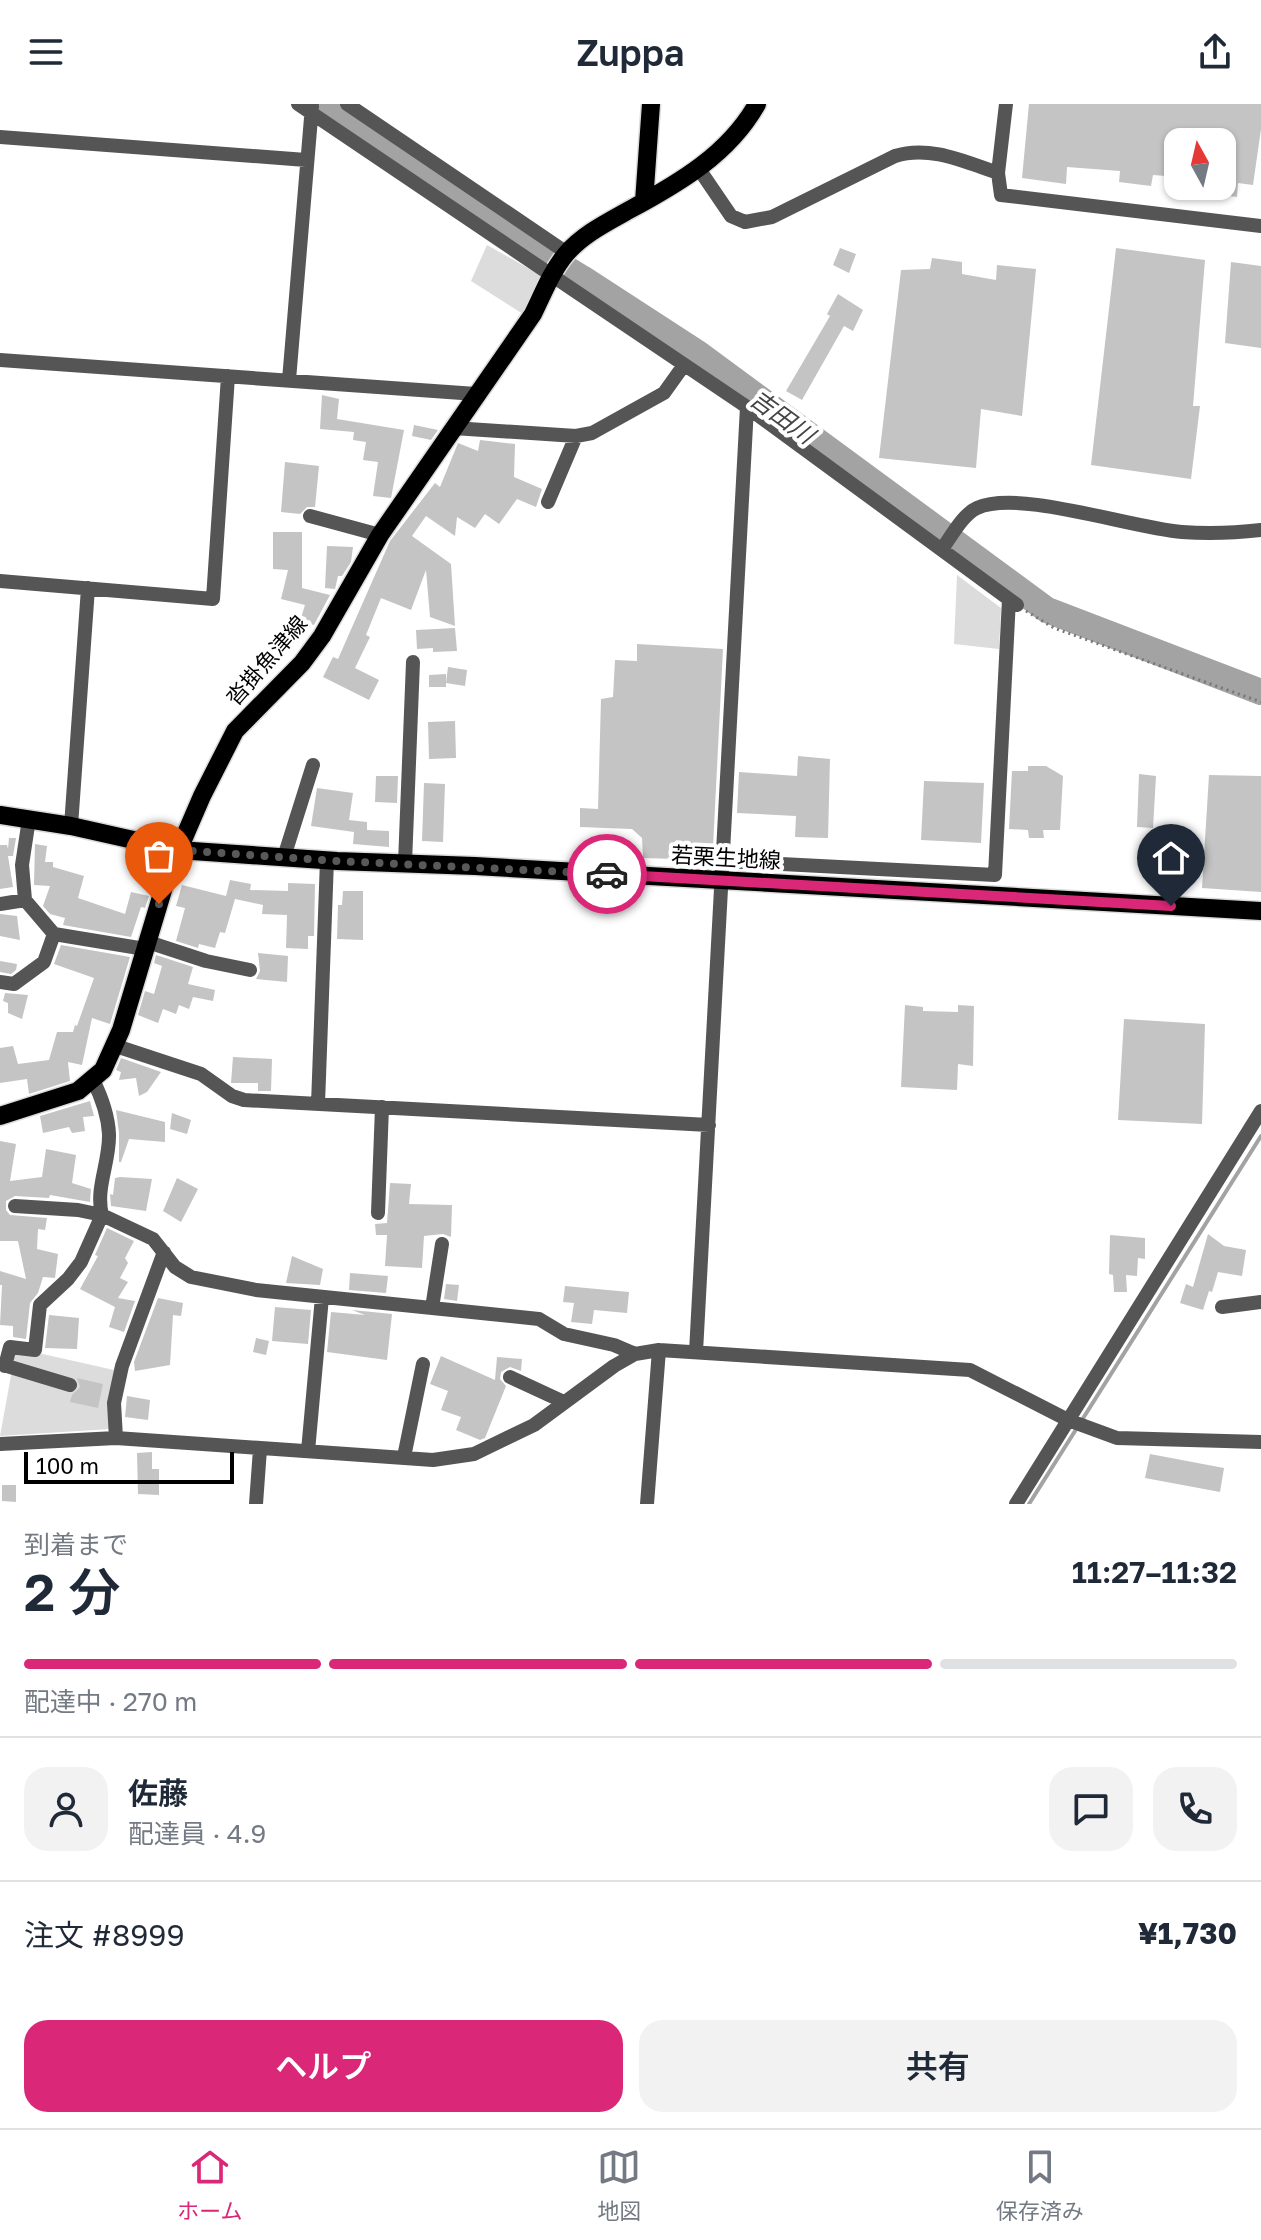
<!DOCTYPE html>
<html lang="ja">
<meta charset="utf-8">
<style>
body{margin:0;font-family:"Golos Text","Noto Sans JP",sans-serif;background:#f2f2f3;color:#1f2937;height:100vh;display:flex;flex-direction:column;font-size:30px;white-space:nowrap}
*{box-sizing:border-box;margin:0}
p{font-size:26px;color:#747a83}
.icon{flex:none;width:44px;height:44px;fill:none;stroke:currentColor;stroke-width:2;stroke-linecap:round;stroke-linejoin:round}
.map{position:relative;height:1400px;overflow:hidden}
.details{display:flex;flex-direction:column;background:#fff;flex:1}
.details>*{flex:none}
.needle{width:52px;rotate:352deg}
.buttons{position:absolute;left:1164px;top:24px;display:grid;gap:16px}
.buttons a{display:grid;place-items:center;width:72px;height:72px;border-radius:16px;background:#fff;box-shadow:0 2px 6px #0004;font-size:40px}
.scale{position:absolute;left:24px;bottom:20px;width:210px;box-sizing:border-box;padding-left:8px;border:4px solid #000;border-top:0;font-size:22px;line-height:28px;white-space:nowrap;color:#000;-webkit-text-stroke:6px #fff;paint-order:stroke}
.pin{position:absolute;display:grid;place-items:center;width:68px;height:68px;color:#fff;margin:-82px -34px;border-radius:50% 50% 50% 0;rotate:-45deg;box-shadow:0 0 8px #0007}
.pin .icon{rotate:45deg}
.courier{position:absolute;display:grid;place-items:center;width:80px;height:80px;margin:-40px;border:6px solid #db2777;border-radius:50%;background:#fff;color:#222;box-shadow:0 2px 10px #0007}
.headline em{font-style:normal;font-weight:600}
.headline div{display:flex;flex-direction:column-reverse}
.headline{display:flex;align-items:center;justify-content:space-between;height:136px;padding:0 24px}
h1{font-size:52px;font-weight:600;line-height:60px}
.bar{display:grid;grid-template-columns:repeat(4,1fr);gap:12px 8px;align-content:center;height:96px;padding:0 24px}
.bar i{height:10px;border-radius:6px;background:#e0e1e3}
.bar .selected{background:#db2777}
.bar p{grid-column:span 4}
.line{display:flex;align-items:center;gap:20px;padding:0 24px;border-top:2px solid #e0e1e3}
.line div{flex:1}
.round{display:grid;place-items:center;flex:none;width:84px;height:84px;border-radius:24px;background:#f2f2f3}
.action{display:flex;gap:16px;margin-top:auto;padding:16px 24px}
.action a{flex:1;height:92px;border-radius:24px;background:#db2777;color:#fff;font-size:32px;font-weight:600;line-height:92px;text-align:center}
.action a+a{background:#f2f2f3;color:#1f2937}
header{display:flex;justify-content:space-between;align-items:center;height:104px;padding:0 24px;background:#fff;font-size:36px;font-weight:600}
.tabs{display:flex;justify-content:space-around;align-items:center;height:112px;border-top:2px solid #e0e1e3;background:#fff;font-size:22px;color:#747a83}
.tabs a{display:grid;justify-items:center;gap:4px}
.tabs .selected{color:#db2777}
.map>svg:first-child{display:block}
.green{fill:#dcdcdc}
.lines{fill:none;stroke-linecap:round;stroke-linejoin:round}
.stream{stroke:#a3a3a3;stroke-width:4}
.river{stroke:#a3a3a3;stroke-width:26}
.building{fill:#c4c4c4}
.major-casing{stroke:#dbdbdb;stroke-width:21}
.path{stroke:#777;stroke-width:3;stroke-dasharray:2 4;stroke-linecap:butt}
.minor{stroke:#555;stroke-width:14}
.major{stroke:#000;stroke-width:18}
.done{stroke:#595959;stroke-width:8;stroke-dasharray:0 14.4}
.route{stroke:#db2777;stroke-width:10}
.labels{text-anchor:middle;dominant-baseline:central;stroke-width:8;stroke-linejoin:round;paint-order:stroke}
.street-label{font-size:22px;fill:#000;stroke:#fff}
.water-label{font-size:24px;font-style:italic;fill:#444;stroke:#fff}
</style>
<header><svg class="icon" aria-label="menu" viewBox="0 0 24 24"><path d="M4 6h16M4 12h16M4 18h16"/></svg>Zuppa<svg class="icon" aria-label="share" viewBox="0 0 24 24"><path d="M12 15V3M7 8l5-5 5 5M5 13v7h14v-7"/></svg></header>
<div class="map">
<svg width="1261" height="1400" viewBox="0 0 1261 1400">
<rect width="100%" height="100%" fill="#fff"/>
<path class="green" d="M487,141L542,172L526,212L471,177Z
M957,471L1001,504L999,545L954,540Z
M16,1244L114,1266L110,1325L0,1332Z"/>
<g class="lines">
<path class="stream" d="M1029,1400L1261,1032"/>
<path class="river" d="M322,0L475,109L582,174L699,250L1047,506L1261,588"/>
</g>
<path class="building" d="M1029,0H1261V25L1253,81L1238,79L1237,93L1222,91V38H1178V73L1153,71L1151,82L1119,78L1120,67L1067,63L1066,80L1022,74Z
M840,144L856,150L849,169L833,161Z
M1116,144L1205,156L1193,302H1200L1191,375L1091,361Z
M932,154L962,158V170L996,176L997,161L1036,165L1022,312L981,305L976,364L879,354L901,166L930,165Z
M1231,158L1261,162V244L1225,239Z
M838,190L863,206L853,227L844,222L802,296L786,287L830,212L827,210Z
M322,291L339,295L337,315L404,326L391,394L373,392L378,358L363,356L366,338L353,336L354,328L320,325Z
M414,321L438,326L431,336L412,332Z
M480,336L515,340L514,373L542,385L536,403L517,395L499,420L485,410L475,424L457,413L455,432L426,412L412,432L451,460L455,522L430,513L426,466L411,506L381,494L366,531L370,533L355,564L379,576L369,596L323,573L333,553L338,555L390,437L435,379L440,383L458,339L478,347Z
M285,358L319,362L315,403H307L300,410L281,408Z
M273,428H302V484L330,491L314,521L300,517L305,501L281,495L288,466L273,465Z
M327,442L353,443L351,458L342,472H338L335,485L325,484Z
M455,524L457,547L433,548V544L417,545L416,526Z
M637,540L723,545L713,743L677,741L676,755L643,754L642,734L632,725L580,723V704L598,705L601,595L613,593L615,556L637,557Z
M448,563L467,566L465,582L446,579Z
M446,570V583H429V571Z
M455,617L456,654L429,655L428,618Z
M798,652L830,655L828,734L795,733L796,712L737,709L739,668L797,672Z
M1028,662H1046L1063,672L1060,726H1043L1044,734H1029L1028,726L1009,725L1012,667H1028Z
M1139,670L1156,672L1153,724L1137,723Z
M1209,671L1261,672V788L1202,784Z
M376,672H398L397,699L375,698Z
M924,677L984,679L981,739L921,736Z
M424,679L445,680L443,738L422,737Z
M317,684L353,689L349,716L367,718V726L389,727V743L353,740L354,728L311,722Z
M9,734H16L13,752H8L13,783L0,785V741H7L8,745Z
M35,740L47,742L45,758H53V763L84,772L78,794L125,810L131,788L149,792L145,804L141,803L131,833L63,821L65,814L50,810L43,802L50,782L34,781Z
M230,776L251,780L250,786L288,787V779L315,780L314,832H308V845L286,844L287,811L262,810L263,801L235,795L225,829L220,828L215,844L199,840L198,844L176,837L185,804L176,802L182,781L226,792Z
M343,787H363V836L337,835L338,801H342Z
M0,810L17,812L20,836L0,832Z
M61,841L130,853L110,920L92,914L82,961L68,958L70,977L29,990L27,975L0,979V944L13,942L18,960L49,956L57,928H73L75,921L77,922L94,874L54,860Z
M258,849L288,852L287,878L256,875L260,867Z
M156,851L193,863L188,880L215,886L213,897L193,893L189,905L179,901L176,910L163,905L158,919L138,911L145,887L154,890L162,862L154,859Z
M0,857L17,860L16,866L11,870L0,868Z
M5,889L28,891L22,915L8,909V899L3,897Z
M905,901L923,903V907L958,908V901L974,902L973,962L958,960L957,986L901,983Z
M1124,915L1205,920L1202,1020L1118,1016Z
M233,953L272,955L271,987H258V979H231Z
M121,954L161,968L147,988L139,992L136,974L119,976L121,968L116,966Z
M90,997L94,1012L83,1013L85,1027L72,1029L69,1023L43,1029L40,1012Z
M116,1006L165,1018V1038L129,1035L121,1058H119V1029Z
M172,1009L191,1016L187,1030L170,1025Z
M0,1037L16,1040L10,1077L42,1073L46,1045L76,1051L72,1079L91,1085L90,1098L50,1091L49,1094L15,1092L6,1097V1106L10,1111L47,1114L45,1126L38,1125L37,1145L58,1150L55,1174L43,1173L38,1189L30,1199L26,1235L13,1233V1222L0,1221L2,1181H0V1167L26,1175L18,1137H0Z
M120,1073L152,1075L146,1107L111,1102L110,1090L113,1091L115,1074Z
M177,1074L198,1085L181,1118L163,1107Z
M390,1079L411,1080L409,1100L452,1101L451,1133L443,1130L424,1132L422,1164L385,1162L387,1131H376L375,1120L387,1119Z
M107,1124L134,1137L125,1154L128,1159L120,1174L128,1178L118,1194L135,1197L124,1228L109,1223L115,1203L80,1185L98,1152L95,1151Z
M1208,1130L1224,1142L1246,1146L1242,1172L1218,1168L1212,1188L1209,1187L1203,1206L1180,1199L1186,1180L1193,1183Z
M1110,1131L1145,1134V1155L1138,1154L1137,1172L1126,1171L1127,1188H1114L1113,1171L1109,1170Z
M292,1152L323,1165L320,1181L286,1179Z
M350,1169L388,1172L386,1189L349,1186Z
M446,1180L459,1181L457,1197L444,1195Z
M565,1182L629,1188L627,1209L594,1206L592,1220L571,1218L574,1199L563,1198Z
M158,1194L183,1199L181,1212L173,1211L170,1261L135,1267L134,1258Z
M275,1203L311,1206L308,1240L272,1237Z
M352,1206L392,1210L387,1256L327,1248L331,1208L365,1211Z
M49,1211L79,1214L77,1245L45,1244Z
M256,1234L269,1237L266,1251L253,1248Z
M441,1252L495,1276L497,1253L522,1255L521,1267L510,1263L501,1268L500,1275L506,1282L485,1334L480,1336L456,1326L461,1313L441,1306L448,1287L430,1280Z
M77,1274L103,1280L98,1304L70,1298L72,1291L80,1283Z
M127,1292L150,1296L148,1316L125,1313Z
M152,1348V1365H159V1391L138,1390L137,1349Z
M1150,1350L1224,1364L1220,1388L1145,1374Z
M2,1381H16V1398L2,1397Z"/>
<g class="lines">
<g class="major-casing">
<path id="major" d="M644,98L651,0
M0,711L71,722L178,746L337,757L475,762L1261,807
M0,1012L78,987L103,966L121,926L167,773L202,692L235,627L302,559L322,532L380,431L533,210C543,190 551,168 566,150C583,130 608,118 631,105C679,79 729,50 757,0"/>
</g>
<path class="path" d="M1026,507L1054,524L1261,598"/>
<path class="minor" d="M298,0L747,303L1017,501
M347,0L567,149
M1006,0L998,69L1001,91L1261,122
M0,33L306,56
M699,65L731,112L745,118L772,113L895,52C930,41 965,58 998,69
M0,256L476,290
M289,276L312,2
M453,324L576,332L592,329L664,289L684,261
M548,398L576,332
M310,412L380,431
M942,445C951,433 963,410 977,404C1019,385 1131,424 1182,428C1208,430 1235,429 1261,426
M0,477L213,495L228,272
M71,722L88,484
M284,753L313,661
M724,757L995,771L1009,495
M405,759L413,558
M25,796L22,761L29,715
M0,800L25,796L54,830
M148,838L206,857L250,866
M0,878L14,880L44,858L54,830L145,845
M116,942L201,970L232,992L244,996L709,1021
M93,976C102,994 108,1010 109,1030C110,1058 95,1084 102,1111L153,1135L175,1163L191,1173L256,1186L539,1215L564,1230L614,1241L635,1250
M318,1000L327,756
M378,1109L382,1003
M1222,1203L1261,1198
M432,1204L442,1140
M696,1248L747,303
M0,1260L70,1281
M5,1262L10,1243L35,1246L40,1201L68,1175L81,1158L102,1111L78,1106L15,1102
M510,1273L564,1298
M116,1334L114,1299L122,1262L164,1148
M0,1340L116,1334L433,1356L474,1350L534,1321L614,1262L635,1250L659,1246L970,1266L1068,1316L1117,1334L1261,1338
M308,1347L322,1193
M404,1353L423,1260
M256,1400L260,1345
M647,1400L659,1246
M1016,1400L1261,1007"/>
<use href="#major" class="major"/>
</g>
<g class="lines">
<path class="done" d="M159,800L178,746L337,757L607,770"/>
<path class="route" d="M607,770L1171,802"/>
</g>
<g class="labels">
<g class="street-label">
<text transform="translate(266 556) rotate(-49)">沓掛魚津線</text>
<text transform="translate(726 753) rotate(3)">若栗生地線</text>
</g>
<g class="water-label">
<text transform="translate(783 312) rotate(36)">吉田川</text>
</g>
</g>
</svg>
<div class="buttons">
<a><svg class="needle" viewBox="-14 -14 28 28"><path d="M0-13l5 13h-10z" fill="#e53935"/><path d="M0 13l5-13h-10z" fill="#747a83"/></svg></a>
</div>
<div class="scale">100 m</div>
<div class="pin" style="left:159px;top:800px;background:#ea580c"><svg class="icon" aria-label="bag" viewBox="0 0 24 24"><path d="M5 8h14l-1 12H6zM9 8a3 3 0 0 1 6 0"/></svg></div>
<div class="pin" style="left:1171px;top:802px;background:#1f2937"><svg class="icon" aria-label="home" viewBox="0 0 24 24"><path d="M3 11l9-7 9 7M6 9v11h12V9"/></svg></div>
<div class="courier" style="left:607px;top:770px"><svg class="icon" aria-label="car" viewBox="0 0 24 24"><path d="M5 17H2v-5l4-1 3-4h7l3 4 3 1v5h-3M9 17h6M6 11h13"/><circle cx="7" cy="17" r="2"/><circle cx="17" cy="17" r="2"/></svg></div>
</div>
<section class="details">
<div class="headline"><div><h1>2 分</h1><p>到着まで</p></div><em>11:27–11:32</em></div>
<div class="bar"><i class="selected"></i><i class="selected"></i><i class="selected"></i><i></i><p>配達中 · 270 m</p></div>
<div class="line" style="height:144px"><a class="round"><svg class="icon" aria-label="person" viewBox="0 0 24 24"><circle cx="12" cy="8" r="4"/><path d="M4 21q1-7 8-7t8 7"/></svg></a><div><b>佐藤</b><p>配達員 · 4.9</p></div><a class="round"><svg class="icon" aria-label="chat" viewBox="0 0 24 24"><path d="M4 5h16v11H9l-5 4z"/></svg></a><a class="round"><svg class="icon" aria-label="phone" viewBox="0 0 24 24"><path d="M5 4h4l2 5-3 2q2 4 5 5l2-3 5 2v4C11 20 4 13 5 4z"/></svg></a></div>
<div class="line" style="height:104px"><div>注文 #8999</div><b>¥1,730</b></div>
<div class="action"><a>ヘルプ</a><a>共有</a></div>
</section>
<nav class="tabs">
<a class="selected"><svg class="icon" aria-label="home" viewBox="0 0 24 24"><path d="M3 11l9-7 9 7M6 9v11h12V9"/></svg>ホーム</a>
<a><svg class="icon" aria-label="map" viewBox="0 0 24 24"><path d="M3 6l6-2 6 2 6-2v14l-6 2-6-2-6 2zM9 4v14M15 6v14"/></svg>地図</a>
<a><svg class="icon" aria-label="saved" viewBox="0 0 24 24"><path d="M7 4h10v16l-5-4-5 4z"/></svg>保存済み</a>
</nav>
